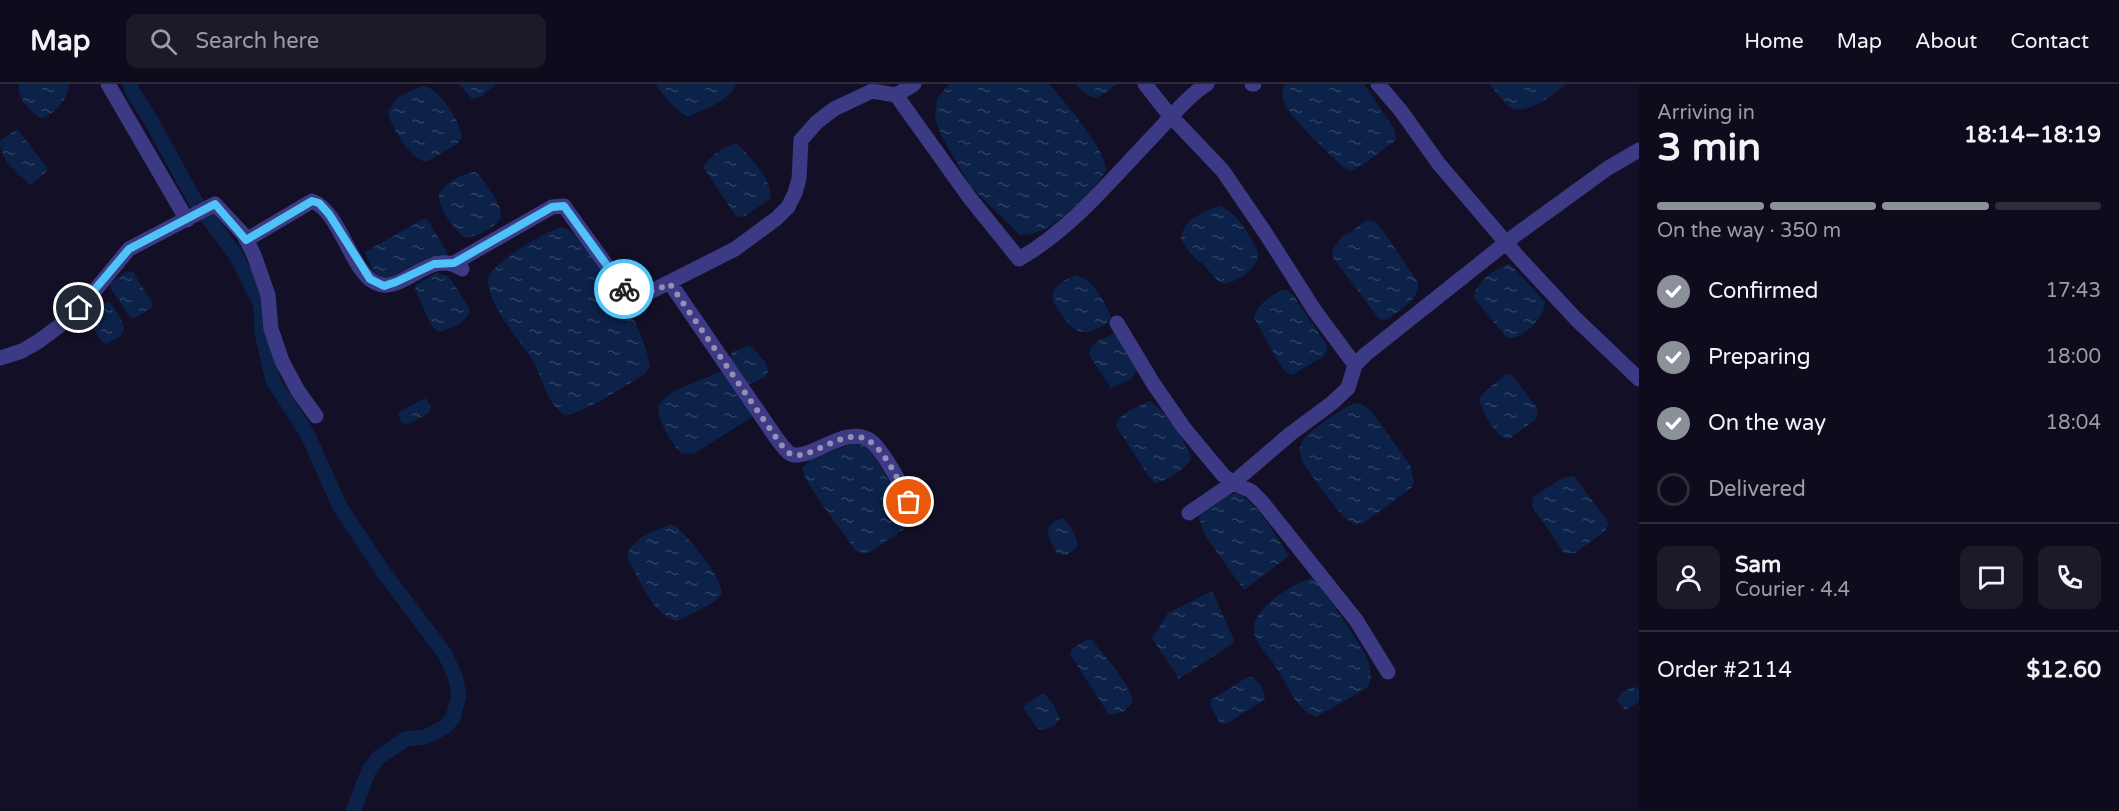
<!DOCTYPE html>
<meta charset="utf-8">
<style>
body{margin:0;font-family:"Varela Round",sans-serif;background:#1c1929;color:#f1f3f6;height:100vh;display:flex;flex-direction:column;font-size:22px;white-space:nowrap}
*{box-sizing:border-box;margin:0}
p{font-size:20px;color:#9b9ba3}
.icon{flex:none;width:33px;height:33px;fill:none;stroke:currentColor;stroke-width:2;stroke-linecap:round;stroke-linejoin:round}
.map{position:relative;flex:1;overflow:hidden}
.sheet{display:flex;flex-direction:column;background:#0e0b1c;width:480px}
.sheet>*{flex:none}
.pin{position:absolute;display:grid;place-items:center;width:51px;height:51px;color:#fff;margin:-26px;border:3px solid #fff;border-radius:50%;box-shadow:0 2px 6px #0007}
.courier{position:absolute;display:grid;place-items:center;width:60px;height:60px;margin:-30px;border:4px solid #4fc3f7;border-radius:50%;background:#fff;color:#222;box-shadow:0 2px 8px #0007}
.overview em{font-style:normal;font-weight:700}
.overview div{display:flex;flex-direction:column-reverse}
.overview{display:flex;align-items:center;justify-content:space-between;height:102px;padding:0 18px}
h1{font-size:39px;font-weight:700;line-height:45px}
.bar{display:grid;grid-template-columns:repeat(4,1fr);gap:9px 6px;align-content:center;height:72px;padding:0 18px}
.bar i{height:8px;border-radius:4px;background:#2e2b3b}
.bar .on{background:#8c9099}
.bar p{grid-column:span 4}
.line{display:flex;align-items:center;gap:15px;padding:0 18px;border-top:2px solid #2e2b3b}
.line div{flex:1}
.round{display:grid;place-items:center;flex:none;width:63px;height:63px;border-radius:12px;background:#1c1929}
ol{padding:0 18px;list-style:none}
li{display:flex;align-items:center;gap:18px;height:66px}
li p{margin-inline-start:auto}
li .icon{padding:6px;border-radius:50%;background:#8c9099;color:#fff;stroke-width:4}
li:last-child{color:#9b9ba3}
li i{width:33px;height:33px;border:3px solid #2e2b3b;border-radius:50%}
header{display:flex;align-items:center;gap:36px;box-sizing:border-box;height:84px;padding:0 30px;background:#0e0b1c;border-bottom:2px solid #2e2b3b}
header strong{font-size:28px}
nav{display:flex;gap:33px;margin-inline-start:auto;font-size:21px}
.search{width:420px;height:54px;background:#1c1929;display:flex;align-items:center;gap:15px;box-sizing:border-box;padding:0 21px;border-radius:12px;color:#9b9ba3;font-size:22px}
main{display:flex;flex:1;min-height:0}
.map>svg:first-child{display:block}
.water{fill:url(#water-ripples)}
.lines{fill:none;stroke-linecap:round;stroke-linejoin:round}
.canal{stroke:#0c2248;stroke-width:15}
.minor{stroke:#3d3a85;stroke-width:15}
.done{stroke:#948fb3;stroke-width:6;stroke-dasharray:0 10.8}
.route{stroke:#4fc3f7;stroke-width:8}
</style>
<header>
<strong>Map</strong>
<div class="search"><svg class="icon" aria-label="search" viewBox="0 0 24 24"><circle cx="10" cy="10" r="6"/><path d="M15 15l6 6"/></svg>Search here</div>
<nav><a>Home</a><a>Map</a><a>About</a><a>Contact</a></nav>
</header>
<main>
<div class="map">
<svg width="1639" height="727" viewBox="0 0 1639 727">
<defs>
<pattern id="water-ripples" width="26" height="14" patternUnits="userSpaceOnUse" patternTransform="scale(1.5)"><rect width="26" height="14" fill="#0c2248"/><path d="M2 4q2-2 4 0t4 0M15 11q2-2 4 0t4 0" fill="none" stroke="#2f4163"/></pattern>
</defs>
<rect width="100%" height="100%" fill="#130f26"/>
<path class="water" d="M19,0H69C69,13 54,32 41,34C30,27 16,14 19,0Z
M459,0H496L481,13L472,15Z
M655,0H735L736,1C729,17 703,26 688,33C674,26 665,12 655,0Z
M949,0H1049C1062,14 1109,70 1106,87C1090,110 1050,153 1020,151L971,103L941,51L935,34L937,14Z
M1075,0H1117C1095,17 1095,19 1075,0Z
M1285,0H1364L1394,45L1396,52L1395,57L1365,79L1351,87L1343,83C1329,69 1290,34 1284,19C1282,13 1282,5 1285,0Z
M1489,0H1566C1555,10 1527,31 1512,24C1503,20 1496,7 1489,0Z
M421,2C439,2 460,37 462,53L457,60L426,78C410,75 390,42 388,27L397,14Z
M17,45L47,83V87L32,100H29C15,87 0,76 0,57Z
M737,60C749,71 774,98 770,115L743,133L736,132L703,83C709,73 725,61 737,60Z
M475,88C483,94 503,122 501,132C499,143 475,153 465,154C456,147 440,127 439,114C438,101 464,89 475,88Z
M1220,122C1238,129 1250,151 1258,168C1258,186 1238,197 1224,200L1218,197L1202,179C1193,174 1186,164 1181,156C1182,136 1204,127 1220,122Z
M423,135H427L448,170L445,173C433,178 390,198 380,193C374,190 367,175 365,168Z
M1368,136L1374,137L1381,144L1418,198C1421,215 1400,225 1388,235L1383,236L1379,235L1334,175L1332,166L1342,153Z
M560,143C573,145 582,160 590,170C617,205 642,238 650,283L645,290C626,301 584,330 564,331C545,317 542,291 530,272C517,253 488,220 488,196C488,180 545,149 560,143Z
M1510,180L1545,218C1546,231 1520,260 1506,253L1474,214C1474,200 1497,182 1510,180Z
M127,187L133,188L153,220L151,224L135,234L130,233L110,203L111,199Z
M436,189L448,192L470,225C468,239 450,245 438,248L431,241L415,206L416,201Z
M1076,191C1093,196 1105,218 1111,233C1107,240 1103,242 1096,245C1074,256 1064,234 1053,217C1050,202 1065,196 1076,191Z
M1283,206H1287L1293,211L1326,260L1327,267L1324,272L1292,291L1288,290L1282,284L1254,234C1258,219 1270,212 1283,206Z
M110,218C114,225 128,241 123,249C120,253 111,257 107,260L102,258L87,235C90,228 102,219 110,218Z
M1114,249L1121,253L1137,287L1131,295L1111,304L1089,271C1090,258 1103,255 1114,249Z
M750,261L766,279L768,287L765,293L750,300L745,297L730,274L732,268Z
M720,288L723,289L752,329V333L693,370L681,369C672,361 655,332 659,320L674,307Z
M1507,290L1512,291L1537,324L1538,331L1535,336L1509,355C1496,354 1482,327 1479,315L1486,306Z
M425,314L431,322L430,328L409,340L402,339L398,330L402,326Z
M1150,317C1165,327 1187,357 1191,375C1185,385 1167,397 1155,399L1149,393L1116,342C1118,329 1139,322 1150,317Z
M1355,319L1362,320L1372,328L1410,381L1414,398L1411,404L1365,438L1356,441C1337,432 1316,396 1303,379C1300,371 1298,363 1303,356C1310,346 1344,323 1355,319Z
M857,358L870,365L910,434V441L870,468L862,470L855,466C844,449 804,400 802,384L810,376Z
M1574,392L1609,439L1605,447L1575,469H1564L1532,422L1533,413L1562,394Z
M1237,409C1258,419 1276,453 1289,472L1244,506L1206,453L1198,431L1229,410Z
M1063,434C1070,440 1078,454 1077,463L1067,471L1057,469C1047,453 1041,441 1063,434Z
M671,440C682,443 728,500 721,511C716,519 685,533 676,537C652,530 640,496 628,476C625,456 655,447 671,440Z
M1313,494L1320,500L1366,571C1370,582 1374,594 1367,604L1316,633C1296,626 1289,603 1278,586C1271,574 1256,561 1254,547C1250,525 1295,498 1313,494Z
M1212,507L1235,558L1179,595L1152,554L1168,529Z
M1088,555L1092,556C1104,572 1130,598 1133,618L1123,628L1111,631L1108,629L1070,570L1072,565Z
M1249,592C1258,594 1264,606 1265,615L1231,637L1226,640L1220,639L1210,621L1211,616Z
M1635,603L1639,605V618L1627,625H1624L1617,616C1620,609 1627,604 1635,603Z
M1041,610H1045L1054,622L1060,635C1056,642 1047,647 1038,645L1023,624L1025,621Z"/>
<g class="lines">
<path class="canal" d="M130,0L133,8L152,38L194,115L235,170L261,221L262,249L273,297L307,349L340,423L382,486L445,570L455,592L459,611L453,634L445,643L425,653L406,655L379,673L369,686L353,727"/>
<path class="minor" d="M108,0L187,136
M1145,0L1167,28L1223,87L1266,150L1315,227L1355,281
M1252,0H1254
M1378,0L1401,27L1439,80L1520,175L1576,235L1639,295
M896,11L969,113L1019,175C1073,144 1114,92 1157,48C1172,32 1188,12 1207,0
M246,156L312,117C340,127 351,188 376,199C403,212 430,162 462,185
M454,179L552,123L564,122L622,203L635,214L642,212L735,165L777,134L788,123L795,109L799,95L801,56L817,38L834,25L872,7L896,11L914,0
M670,199L777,355C780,359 785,366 789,369C807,381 847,337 872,358C887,371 908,415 918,434
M1117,239L1153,299L1184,344L1223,391L1233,399L1251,407L1262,418L1356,536L1388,588
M0,274L22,267L39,257L66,237L92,210L129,165L215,120L244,151L254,171L268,211L271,245L282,277L298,307L316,332
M1189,429L1233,399L1289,351L1332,319L1348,304L1355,281L1366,270L1517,150L1608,84L1639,66"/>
</g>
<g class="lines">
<path class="done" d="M624,205L635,214L670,200L777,355C780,359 785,366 789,369C808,381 847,337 872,359C889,373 899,399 909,418"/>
<path class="route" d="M79,224L129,165L215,120L246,156L312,117L319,119L329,130L370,195L384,202L396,198L434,180L454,179L552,123L564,122L624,205"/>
</g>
</svg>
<div class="pin" style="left:909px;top:418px;background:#ea580c"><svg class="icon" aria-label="bag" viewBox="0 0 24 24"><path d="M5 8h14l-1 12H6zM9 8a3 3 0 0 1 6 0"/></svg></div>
<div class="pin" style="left:79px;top:224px;background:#1f2937"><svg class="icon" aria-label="home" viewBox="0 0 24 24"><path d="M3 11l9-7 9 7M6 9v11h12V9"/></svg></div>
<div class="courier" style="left:624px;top:205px"><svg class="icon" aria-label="bike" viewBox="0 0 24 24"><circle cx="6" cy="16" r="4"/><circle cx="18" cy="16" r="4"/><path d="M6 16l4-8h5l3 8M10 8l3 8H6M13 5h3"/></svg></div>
</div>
<section class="sheet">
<div class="overview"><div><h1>3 min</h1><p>Arriving in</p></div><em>18:14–18:19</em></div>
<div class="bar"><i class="on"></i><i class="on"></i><i class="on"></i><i></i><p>On the way · 350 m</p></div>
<ol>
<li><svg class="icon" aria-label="check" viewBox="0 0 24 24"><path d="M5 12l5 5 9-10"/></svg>Confirmed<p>17:43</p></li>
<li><svg class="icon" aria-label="check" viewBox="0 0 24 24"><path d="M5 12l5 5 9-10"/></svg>Preparing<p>18:00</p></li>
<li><svg class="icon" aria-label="check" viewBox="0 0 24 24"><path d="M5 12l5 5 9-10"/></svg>On the way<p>18:04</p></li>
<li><i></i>Delivered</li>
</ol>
<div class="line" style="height:108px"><a class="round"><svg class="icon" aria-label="person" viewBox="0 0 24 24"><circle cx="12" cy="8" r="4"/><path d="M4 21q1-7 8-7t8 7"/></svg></a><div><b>Sam</b><p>Courier · 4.4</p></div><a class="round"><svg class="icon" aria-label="chat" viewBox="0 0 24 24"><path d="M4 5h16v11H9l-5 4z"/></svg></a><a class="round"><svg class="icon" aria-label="phone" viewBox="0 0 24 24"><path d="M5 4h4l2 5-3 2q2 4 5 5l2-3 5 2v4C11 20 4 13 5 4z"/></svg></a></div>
<div class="line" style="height:78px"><div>Order #2114</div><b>$12.60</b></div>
</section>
</main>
